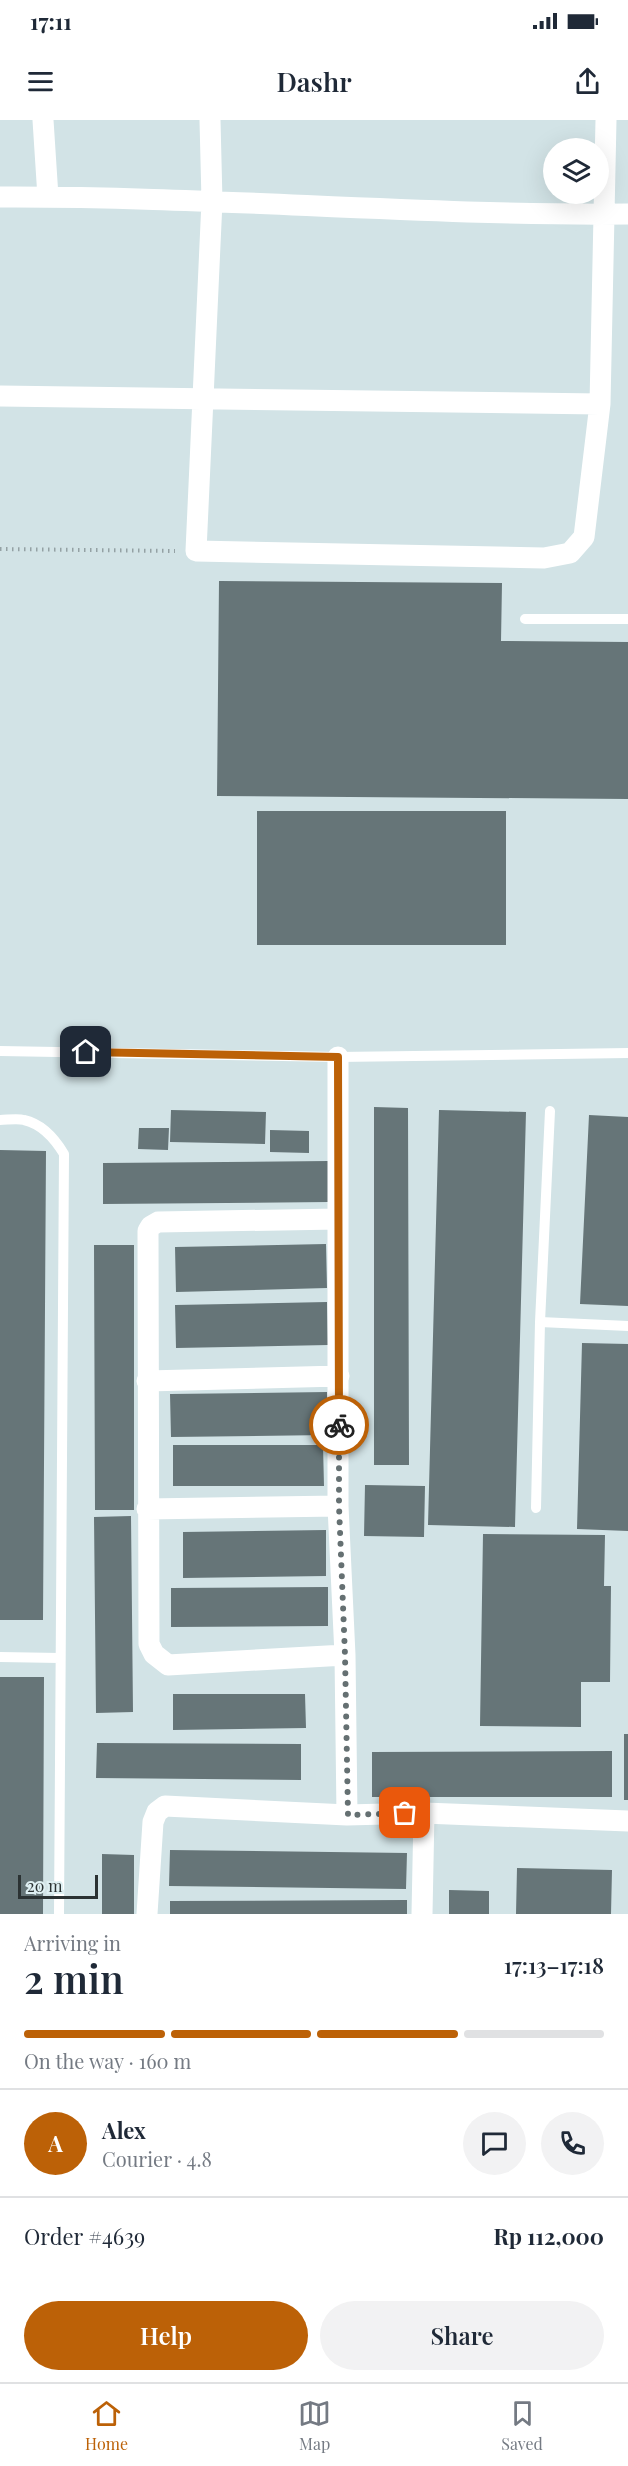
<!DOCTYPE html>
<meta charset="utf-8">
<style>
body{margin:0;font-family:"Playfair Display",serif;background:#f2f2f3;color:#1f2937;height:100vh;display:flex;flex-direction:column;font-size:22px;white-space:nowrap}
*{box-sizing:border-box;margin:0}
p{font-size:20px;color:#747a83}
.icon{flex:none;width:33px;height:33px;fill:none;stroke:currentColor;stroke-width:2;stroke-linecap:round;stroke-linejoin:round}
.map{position:relative;height:1794px;overflow:hidden}
.side{display:flex;flex-direction:column;background:#fff;flex:1}
.side>*{flex:none}
.buttons{position:absolute;left:543px;top:18px;display:grid;gap:12px}
.buttons a{display:grid;place-items:center;width:66px;height:66px;border-radius:50%;background:#fff;box-shadow:0 6px 24px #0002;font-size:30px}
.scale{position:absolute;left:18px;bottom:15px;width:80px;box-sizing:border-box;padding-left:6px;border:3px solid #2b3233;border-top:0;font-size:16px;line-height:21px;white-space:nowrap;color:#2b3233;-webkit-text-stroke:4px #dff0f3;paint-order:stroke}
.pin{position:absolute;display:grid;place-items:center;width:51px;height:51px;color:#fff;margin:-26px;border-radius:12px;box-shadow:0 3px 9px #0006}
.courier{position:absolute;display:grid;place-items:center;width:60px;height:60px;margin:-30px;border:4px solid #bc6107;border-radius:50%;background:#fff;color:#222;box-shadow:0 2px 8px #0007}
.overview em{font-style:normal;font-weight:600}
.overview div{display:flex;flex-direction:column-reverse}
.overview{display:flex;align-items:center;justify-content:space-between;height:102px;padding:0 24px}
h1{font-size:39px;font-weight:600;line-height:45px}
.bar{display:grid;grid-template-columns:repeat(4,1fr);gap:9px 6px;align-content:center;height:72px;padding:0 24px}
.bar i{height:8px;border-radius:4px;background:#e0e1e3}
.bar .selected{background:#bc6107}
.bar p{grid-column:span 4}
.line{display:flex;align-items:center;gap:15px;padding:0 24px;border-top:2px solid #e0e1e3}
.line div{flex:1}
.round{display:grid;place-items:center;flex:none;width:63px;height:63px;border-radius:32px;background:#f2f2f3}
.button{display:flex;gap:12px;margin-top:auto;padding:12px 24px}
.button a{flex:1;height:69px;border-radius:36px;background:#bc6107;color:#fff;font-size:24px;font-weight:600;line-height:69px;text-align:center}
.button a+a{background:#f2f2f3;color:#1f2937}
.status{display:flex;justify-content:space-between;align-items:center;height:42px;padding:0 30px;background:#fff;direction:ltr}
.status svg{height:16px;fill:currentColor}
header{display:flex;justify-content:space-between;align-items:center;height:78px;padding:0 24px;background:#fff;font-size:27px;font-weight:600}
.tabs{display:flex;justify-content:space-around;align-items:center;height:84px;border-top:2px solid #e0e1e3;background:#fff;font-size:16px;color:#747a83}
.tabs a{display:grid;justify-items:center;gap:3px}
.tabs .selected{color:#bc6107}
.map>svg:first-child{display:block}
.building{fill:#667578}
.lines{fill:none;stroke-linecap:round;stroke-linejoin:round}
.path{stroke:#94a1a4;stroke-width:4;stroke-dasharray:1.5 4.5;stroke-linecap:butt}
.lane{stroke:#fff;stroke-width:10}
.street{stroke:#fff;stroke-width:21}
.done{stroke:#657072;stroke-width:6;stroke-dasharray:0 10.8}
.route{stroke:#bc6107;stroke-width:8}
</style>
<div class="status"><b>17:11</b><svg viewBox="0 0 49 12"><path d="M0 12V9h3v3zM5 12V6h3v6zM10 12V3h3v9zM15 12V0h3v12zM26 1h20v11H26zM47 4h2v5h-2z"/></svg></div>
<header><svg class="icon" aria-label="menu" viewBox="0 0 24 24"><path d="M4 6h16M4 12h16M4 18h16"/></svg>Dashr<svg class="icon" aria-label="share" viewBox="0 0 24 24"><path d="M12 15V3M7 8l5-5 5 5M5 13v7h14v-7"/></svg></header>
<div class="map">
<svg width="628" height="1794" viewBox="0 0 628 1794">
<rect width="100%" height="100%" fill="#d2e3e6"/>
<path class="building" d="M219,461L502,463L501,521L628,522V679L217,676Z
M257,691H506V825H257Z
M374,987L408,988L409,1345H374Z
M171,990L266,992L265,1024L170,1022Z
M439,990L526,992L515,1407L428,1405Z
M589,995L628,997V1186L580,1184Z
M139,1008H169L168,1030L138,1029Z
M270,1010L309,1011V1033L270,1032Z
M0,1030L46,1031L43,1500H0Z
M329,1041V1082L103,1084V1043Z
M326,1124L327,1168L176,1172L175,1127Z
M94,1125H134V1390H95Z
M327,1182L328,1225L176,1228L175,1185Z
M582,1223L628,1224V1411L577,1409Z
M327,1272V1315L171,1317L170,1274Z
M173,1325H323L324,1366H173Z
M365,1365L425,1366L424,1417L364,1416Z
M131,1396L133,1592L96,1593L94,1397Z
M326,1410V1456L183,1458V1412Z
M483,1414L605,1415L604,1466H611L610,1562H581V1607L480,1606Z
M328,1467V1506L171,1507V1468Z
M0,1557H44L43,1794H0Z
M173,1574H305L306,1608L173,1610Z
M624,1614H628V1680H624Z
M97,1623L301,1624V1660L96,1658Z
M612,1631V1677H372V1632Z
M170,1730L407,1733L406,1769L169,1766Z
M102,1734L134,1735V1794H102Z
M517,1748L612,1750L611,1794H516Z
M449,1770L489,1771V1794H449Z
M407,1780V1794H170V1781Z"/>
<g class="lines">
<path class="path" d="M0,429L175,431"/>
<path class="lane" d="M525,499H628
M0,931L338,937L628,933
M0,1000C7,1000 17,998 24,1000C42,1004 55,1019 64,1034L59,1794
M540,1202L628,1206
M536,1388L540,1202L550,991
M0,1537L60,1538"/>
<path class="street" d="M43,0L48,77
M210,0L212,81L196,431L544,438L570,433L584,417L600,284L606,0
M0,77C209,76 419,96 628,94
M0,276L600,284
M338,937V1386L345,1535L347,1695
M338,1099L158,1102L151,1106L148,1111L149,1524L154,1534L168,1545L345,1535
M147,1261L339,1256
M147,1389L338,1386
M147,1794L153,1702L157,1692L165,1686L347,1695L424,1693L628,1701
M422,1794L424,1693"/>
</g>
<g class="lines">
<path class="done" d="M339,1305V1386L345,1535L348,1695L405,1693"/>
<path class="route" d="M86,932L338,937L339,1305"/>
</g>
</svg>
<div class="buttons">
<a><svg class="icon" aria-label="layers" viewBox="0 0 24 24"><path d="M12 4l9 5-9 5-9-5zM3 14l9 5 9-5"/></svg></a>
</div>
<div class="scale">20 m</div>
<div class="pin" style="left:405px;top:1693px;background:#ea580c"><svg class="icon" aria-label="bag" viewBox="0 0 24 24"><path d="M5 8h14l-1 12H6zM9 8a3 3 0 0 1 6 0"/></svg></div>
<div class="pin" style="left:86px;top:932px;background:#1f2937"><svg class="icon" aria-label="home" viewBox="0 0 24 24"><path d="M3 11l9-7 9 7M6 9v11h12V9"/></svg></div>
<div class="courier" style="left:339px;top:1305px"><svg class="icon" aria-label="bike" viewBox="0 0 24 24"><circle cx="6" cy="16" r="4"/><circle cx="18" cy="16" r="4"/><path d="M6 16l4-8h5l3 8M10 8l3 8H6M13 5h3"/></svg></div>
</div>
<section class="side">
<div class="overview"><div><h1>2 min</h1><p>Arriving in</p></div><em>17:13–17:18</em></div>
<div class="bar"><i class="selected"></i><i class="selected"></i><i class="selected"></i><i></i><p>On the way · 160 m</p></div>
<div class="line" style="height:108px"><b class="round" style="background:#bc6107;color:#fff">A</b><div><b>Alex</b><p>Courier · 4.8</p></div><a class="round"><svg class="icon" aria-label="chat" viewBox="0 0 24 24"><path d="M4 5h16v11H9l-5 4z"/></svg></a><a class="round"><svg class="icon" aria-label="phone" viewBox="0 0 24 24"><path d="M5 4h4l2 5-3 2q2 4 5 5l2-3 5 2v4C11 20 4 13 5 4z"/></svg></a></div>
<div class="line" style="height:78px"><div>Order #4639</div><b>Rp 112,000</b></div>
<div class="button"><a>Help</a><a>Share</a></div>
</section>
<nav class="tabs">
<a class="selected"><svg class="icon" aria-label="home" viewBox="0 0 24 24"><path d="M3 11l9-7 9 7M6 9v11h12V9"/></svg>Home</a>
<a><svg class="icon" aria-label="map" viewBox="0 0 24 24"><path d="M3 6l6-2 6 2 6-2v14l-6 2-6-2-6 2zM9 4v14M15 6v14"/></svg>Map</a>
<a><svg class="icon" aria-label="saved" viewBox="0 0 24 24"><path d="M7 4h10v16l-5-4-5 4z"/></svg>Saved</a>
</nav>
